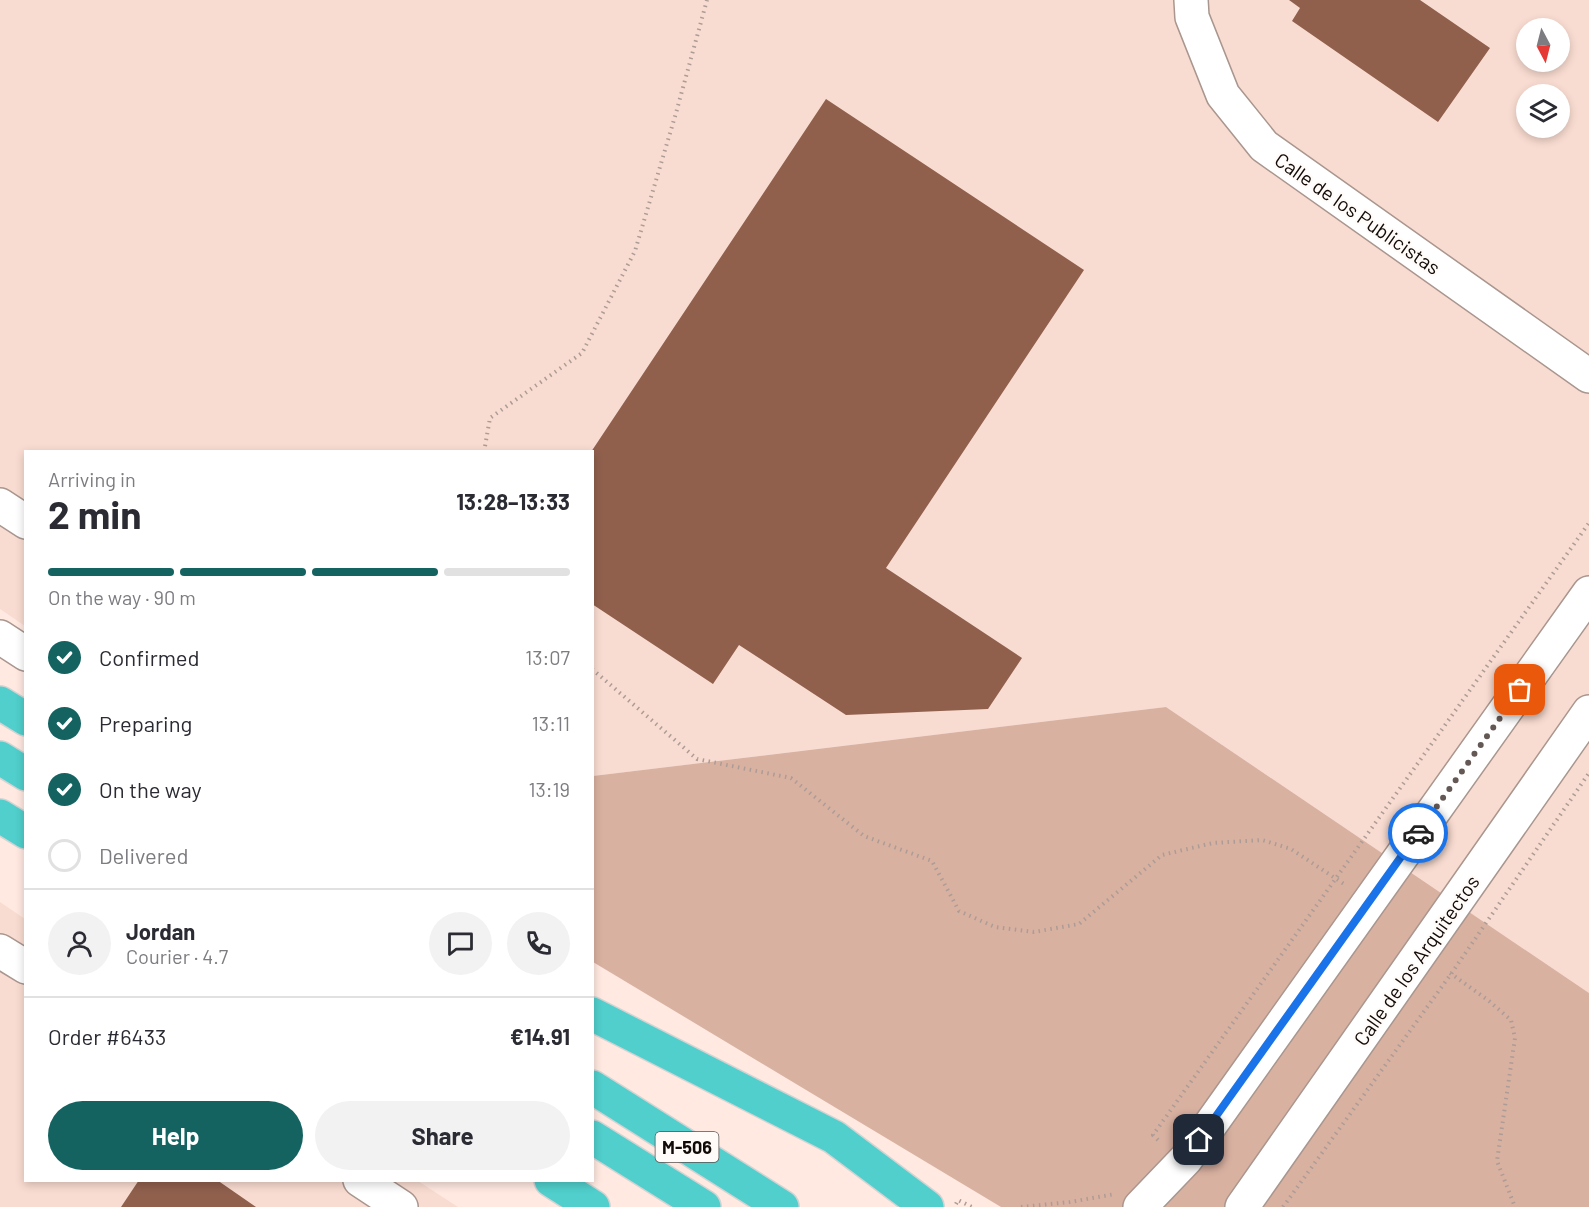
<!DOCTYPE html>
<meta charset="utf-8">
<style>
body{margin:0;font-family:Barlow,sans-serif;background:#f2f2f3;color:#2b2b33;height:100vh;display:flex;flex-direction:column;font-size:22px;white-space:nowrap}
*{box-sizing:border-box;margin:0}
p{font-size:20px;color:#7c7c81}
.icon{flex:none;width:33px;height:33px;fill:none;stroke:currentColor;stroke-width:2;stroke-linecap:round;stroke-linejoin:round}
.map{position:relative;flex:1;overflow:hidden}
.details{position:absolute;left:24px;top:450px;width:570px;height:732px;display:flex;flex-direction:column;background:#fff;border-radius:0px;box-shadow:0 3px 9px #0003}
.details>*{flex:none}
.needle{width:39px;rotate:173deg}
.tools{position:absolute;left:1516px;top:18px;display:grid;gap:12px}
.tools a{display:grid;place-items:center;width:54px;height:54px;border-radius:50%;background:#fff;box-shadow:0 3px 9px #0003;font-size:30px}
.pin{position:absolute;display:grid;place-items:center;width:51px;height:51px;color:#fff;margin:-26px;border-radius:12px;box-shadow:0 3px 9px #0006}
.courier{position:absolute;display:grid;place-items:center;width:60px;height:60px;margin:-30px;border:4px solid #1a73e8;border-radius:50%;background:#fff;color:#222;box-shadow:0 2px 8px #0007}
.head em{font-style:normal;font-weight:700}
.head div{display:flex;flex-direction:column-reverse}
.head{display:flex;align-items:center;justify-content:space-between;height:102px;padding:0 24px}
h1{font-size:39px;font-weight:700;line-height:45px}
.bar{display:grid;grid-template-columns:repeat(4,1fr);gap:9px 6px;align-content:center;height:72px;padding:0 24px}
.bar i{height:8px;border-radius:4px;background:#e1e1e2}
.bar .selected{background:#146361}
.bar p{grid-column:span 4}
.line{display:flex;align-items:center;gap:15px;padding:0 24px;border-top:2px solid #e1e1e2}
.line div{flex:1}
.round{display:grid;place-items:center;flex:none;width:63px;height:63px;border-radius:32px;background:#f2f2f3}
ol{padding:0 24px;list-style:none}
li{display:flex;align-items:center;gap:18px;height:66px}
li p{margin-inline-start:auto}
li .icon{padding:6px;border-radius:50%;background:#146361;color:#fff;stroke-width:4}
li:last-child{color:#7c7c81}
li i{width:33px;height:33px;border:3px solid #e1e1e2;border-radius:50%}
.action{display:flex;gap:12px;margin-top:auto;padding:12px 24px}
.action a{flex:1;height:69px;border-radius:36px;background:#146361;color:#fff;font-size:24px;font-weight:700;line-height:69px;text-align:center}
.action a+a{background:#f2f2f3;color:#2b2b33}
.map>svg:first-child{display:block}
.built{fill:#f9dcd1;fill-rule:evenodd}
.green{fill:#d9b1a1}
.building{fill:#90604d}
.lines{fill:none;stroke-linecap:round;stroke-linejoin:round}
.minor-casing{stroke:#a9968e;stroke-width:36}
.highway-casing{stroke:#d4d3d3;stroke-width:36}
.path{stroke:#ad9c96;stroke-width:4;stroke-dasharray:1.5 4.5;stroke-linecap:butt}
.minor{stroke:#fff;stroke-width:33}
.highway{stroke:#50cfcc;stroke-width:33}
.done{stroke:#645854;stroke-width:6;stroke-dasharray:0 10.8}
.route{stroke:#1a73e8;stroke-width:8}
.labels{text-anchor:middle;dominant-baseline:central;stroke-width:4.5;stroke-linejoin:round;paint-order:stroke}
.shield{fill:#fffbf9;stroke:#585250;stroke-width:1.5}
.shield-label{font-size:18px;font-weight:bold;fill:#110a08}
.street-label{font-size:20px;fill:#110a08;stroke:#fffbf9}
</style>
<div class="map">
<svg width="1589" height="1207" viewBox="0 0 1589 1207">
<rect width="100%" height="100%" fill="#ffe9e1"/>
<path class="built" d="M0,0H1589V993L1166,707L593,776L592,452H26L25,626L0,609ZM1527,28H1560V62H1527ZM1527,94H1560V128H1527Z
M0,902L25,919L26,1180L418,1181L458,1207H0Z"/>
<path class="green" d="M1166,707L1589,993V1207H1001L593,962V776Z"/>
<path class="building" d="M1289,0H1420L1490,48L1438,122L1292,21L1300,8Z
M826,99L1084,270L886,568L1022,658L988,709L846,715L739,645L713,684L592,604L591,452Z
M139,1180H217L256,1207H121Z"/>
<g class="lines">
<g class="minor-casing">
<path id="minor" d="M1191,0L1192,17L1223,95L1264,146L1589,376
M0,505L26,522
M0,637L26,654
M0,951L26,967
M360,1180L401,1207
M1140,1207L1186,1159L1589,593
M1242,1207L1589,712"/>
</g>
<g class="highway-casing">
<path id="highway" d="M0,703L26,719
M0,758L26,774
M0,816L26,832
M592,1014L834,1137L927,1207
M592,1087L782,1207
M592,1137L704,1207
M551,1180L593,1207"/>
</g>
<path class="path" d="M484,452L490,418L582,353L635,251L676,113L707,0
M592,669L697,759L791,778L864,836L932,861L959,911L995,927L1034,932L1079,924L1162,855L1213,843L1262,840L1291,849L1344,884
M1450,973L1489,1001L1511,1020L1515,1038L1497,1161L1515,1207
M1158,1140L1153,1135L1589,523
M956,1204L958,1200L972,1207
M1021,1207L1070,1202L1115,1194
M1283,1207L1451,974L1589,773"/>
<use href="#minor" class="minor"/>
<use href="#highway" class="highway"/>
</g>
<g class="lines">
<path class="done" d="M1418,833L1520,690"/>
<path class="route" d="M1199,1140L1418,833"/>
</g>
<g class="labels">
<rect class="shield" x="655.5" y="1132" width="63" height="30" rx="4.5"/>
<g class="shield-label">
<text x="687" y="1147">M-506</text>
</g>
<g class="street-label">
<text transform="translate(1358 213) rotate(35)">Calle de los Publicistas</text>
<text transform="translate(1416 960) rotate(-55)">Calle de los Arquitectos</text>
</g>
</g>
</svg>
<div class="tools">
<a><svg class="needle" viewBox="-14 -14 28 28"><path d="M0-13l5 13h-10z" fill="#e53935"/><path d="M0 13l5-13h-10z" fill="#7c7c81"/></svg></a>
<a><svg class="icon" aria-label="layers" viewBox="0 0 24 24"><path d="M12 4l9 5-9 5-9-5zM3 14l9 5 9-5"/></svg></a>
</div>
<div class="pin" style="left:1520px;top:690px;background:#ea580c"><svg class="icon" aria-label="bag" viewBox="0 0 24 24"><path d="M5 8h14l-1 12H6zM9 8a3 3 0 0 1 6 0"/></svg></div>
<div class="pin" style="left:1199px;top:1140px;background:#1f2937"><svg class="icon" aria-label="home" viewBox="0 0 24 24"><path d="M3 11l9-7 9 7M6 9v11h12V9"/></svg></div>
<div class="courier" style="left:1418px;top:833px"><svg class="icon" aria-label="car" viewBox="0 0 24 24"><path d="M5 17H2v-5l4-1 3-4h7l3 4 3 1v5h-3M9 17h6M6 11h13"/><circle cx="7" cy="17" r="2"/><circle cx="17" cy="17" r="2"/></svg></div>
<section class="details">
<div class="head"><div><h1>2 min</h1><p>Arriving in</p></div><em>13:28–13:33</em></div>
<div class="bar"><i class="selected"></i><i class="selected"></i><i class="selected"></i><i></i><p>On the way · 90 m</p></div>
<ol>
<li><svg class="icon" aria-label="check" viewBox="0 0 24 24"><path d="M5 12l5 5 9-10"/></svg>Confirmed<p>13:07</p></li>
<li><svg class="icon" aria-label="check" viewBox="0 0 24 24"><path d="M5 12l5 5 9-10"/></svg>Preparing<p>13:11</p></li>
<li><svg class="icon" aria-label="check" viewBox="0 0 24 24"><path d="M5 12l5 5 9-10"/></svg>On the way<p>13:19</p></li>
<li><i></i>Delivered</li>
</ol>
<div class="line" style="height:108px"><a class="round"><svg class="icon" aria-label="person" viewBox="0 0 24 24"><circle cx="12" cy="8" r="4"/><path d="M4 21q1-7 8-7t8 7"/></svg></a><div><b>Jordan</b><p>Courier · 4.7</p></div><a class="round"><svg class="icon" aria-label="chat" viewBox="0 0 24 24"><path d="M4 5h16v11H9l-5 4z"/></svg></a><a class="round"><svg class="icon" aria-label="phone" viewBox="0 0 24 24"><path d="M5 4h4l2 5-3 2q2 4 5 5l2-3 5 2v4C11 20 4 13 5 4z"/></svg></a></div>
<div class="line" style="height:78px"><div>Order #6433</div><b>€14.91</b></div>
<div class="action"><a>Help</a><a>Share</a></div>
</section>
</div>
